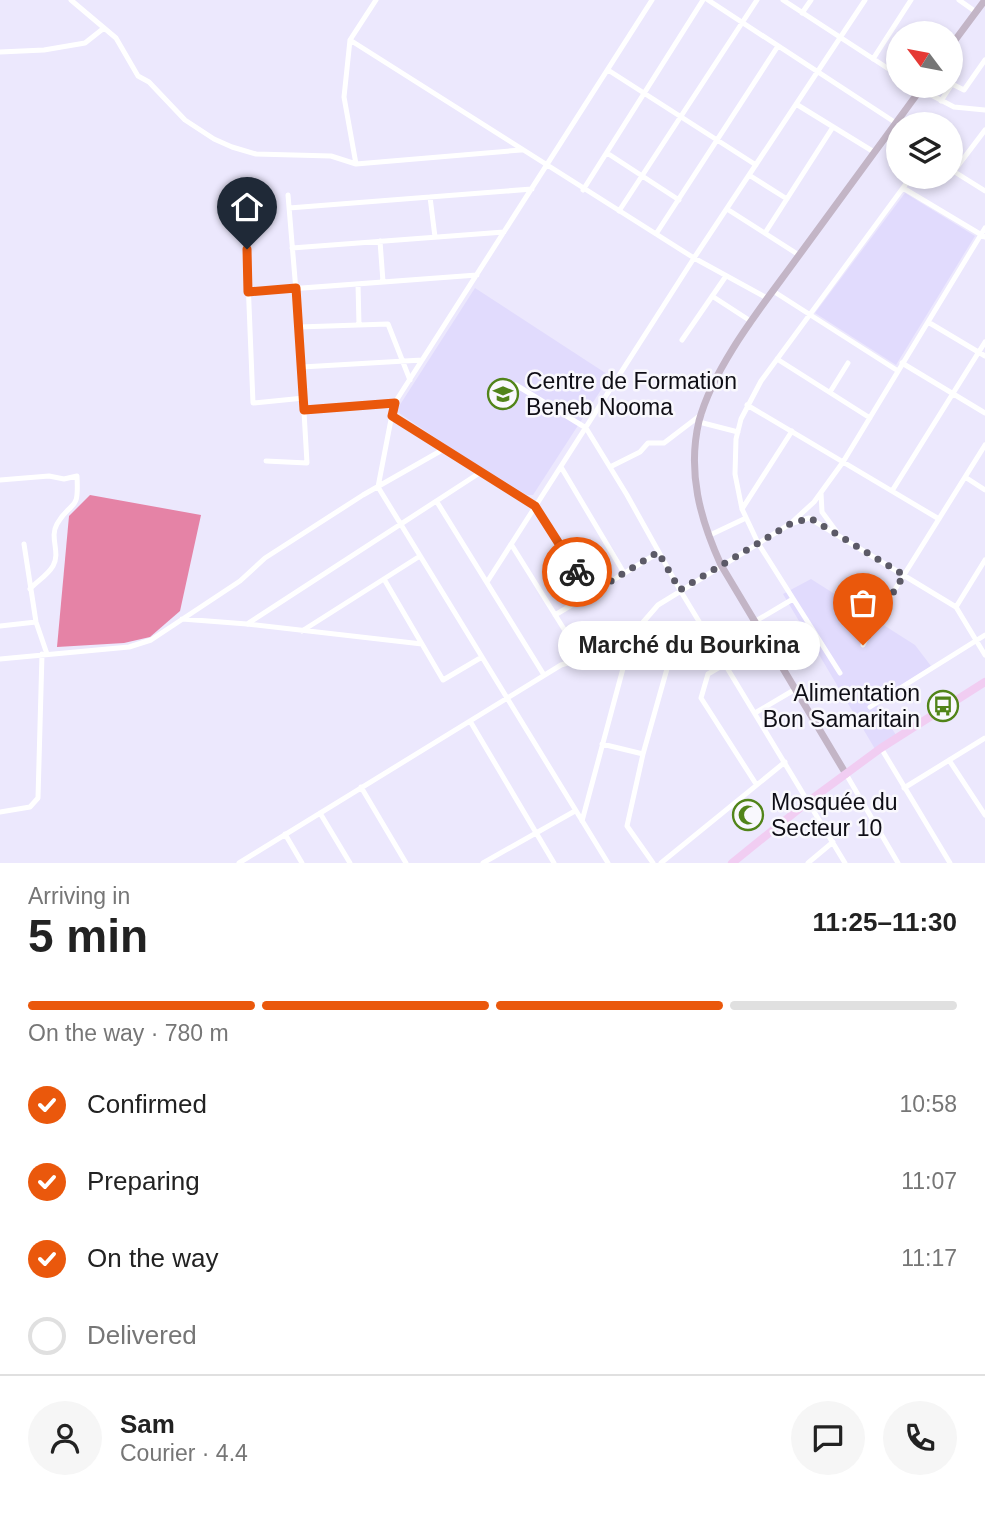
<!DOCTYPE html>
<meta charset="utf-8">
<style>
body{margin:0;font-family:Helvetica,sans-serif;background:#f6f6f6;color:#222;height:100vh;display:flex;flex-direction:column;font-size:26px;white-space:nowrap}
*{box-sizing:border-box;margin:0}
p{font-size:23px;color:#767676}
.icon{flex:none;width:38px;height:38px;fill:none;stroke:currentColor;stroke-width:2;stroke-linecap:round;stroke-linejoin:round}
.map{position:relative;height:863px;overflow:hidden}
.drawer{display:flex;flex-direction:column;background:#fff;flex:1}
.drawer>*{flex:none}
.needle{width:46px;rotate:302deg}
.controls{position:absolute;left:886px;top:21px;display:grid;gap:14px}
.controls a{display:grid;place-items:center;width:77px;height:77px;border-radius:50%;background:#fff;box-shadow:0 4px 10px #0003;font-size:35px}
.pin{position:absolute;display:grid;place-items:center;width:60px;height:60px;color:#fff;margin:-72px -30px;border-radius:50% 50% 50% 0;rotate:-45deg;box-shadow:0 0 7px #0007}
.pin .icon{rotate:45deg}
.courier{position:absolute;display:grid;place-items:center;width:70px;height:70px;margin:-35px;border:5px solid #ea580c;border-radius:50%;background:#fff;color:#222;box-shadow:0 2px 9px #0007}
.bubble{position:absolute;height:49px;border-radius:24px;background:#fff;box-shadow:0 4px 10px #0003;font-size:23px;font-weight:800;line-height:49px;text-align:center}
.head em{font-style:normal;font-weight:800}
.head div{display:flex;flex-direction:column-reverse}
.head{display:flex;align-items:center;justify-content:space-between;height:119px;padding:0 28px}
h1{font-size:46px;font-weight:800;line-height:52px}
.bar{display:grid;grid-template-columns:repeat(4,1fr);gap:10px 7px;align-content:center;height:84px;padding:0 28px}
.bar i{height:9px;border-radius:5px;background:#e0e0e0}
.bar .active{background:#ea580c}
.bar p{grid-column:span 4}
.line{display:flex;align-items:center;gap:18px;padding:0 28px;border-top:2px solid #e0e0e0}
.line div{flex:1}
.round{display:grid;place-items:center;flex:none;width:74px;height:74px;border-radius:37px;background:#f6f6f6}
ol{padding:0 28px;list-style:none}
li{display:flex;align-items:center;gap:21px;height:77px}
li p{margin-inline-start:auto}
li .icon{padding:7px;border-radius:50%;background:#ea580c;color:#fff;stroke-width:4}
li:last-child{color:#767676}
li i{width:38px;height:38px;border:4px solid #e0e0e0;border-radius:50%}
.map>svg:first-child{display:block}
.built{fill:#e1dbfd}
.forest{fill:#e583a6}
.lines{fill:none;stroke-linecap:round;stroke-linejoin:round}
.street{stroke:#fff;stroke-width:5}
.secondary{stroke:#c3b5c6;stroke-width:7}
.primary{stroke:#f1cdf2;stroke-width:8}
.done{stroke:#5c5a67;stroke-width:7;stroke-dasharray:0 12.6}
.route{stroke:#ea580c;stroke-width:9}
.labels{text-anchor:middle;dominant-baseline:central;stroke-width:5;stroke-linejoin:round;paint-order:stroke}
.poi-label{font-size:23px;fill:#0f0e16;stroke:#f9f8fd;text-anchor:start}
</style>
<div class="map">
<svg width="985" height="863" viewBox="0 0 985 863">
<rect width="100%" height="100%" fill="#ece8fd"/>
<path class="built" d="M905,193L975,236L896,365L815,313Z
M475,288L610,376L533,495H527L455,451L396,411Z
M811,579L915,645L931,666L875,702L896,735L875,749L783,594Z"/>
<path class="forest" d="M90,495L201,515L180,611L150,637L124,643L57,647L69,516Z"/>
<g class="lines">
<path class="street" d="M71,0L116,38L138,76L149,82L185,120L214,139L232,147L256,154L331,156L356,164L521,150
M708,0L896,123
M783,0L898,75
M959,0L976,12
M802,13L811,0
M350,40L694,258L767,298
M0,52L44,50L85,43L104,28
M873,59L911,0
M608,70L756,165
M914,86L954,107L985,110
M941,101L952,84L964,90L985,60
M796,104L874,152
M889,133L898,138
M607,153L679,200
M356,164L344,97L350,40L376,0
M950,169L985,191
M954,171L985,130
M749,175L787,199
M903,188L985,237
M583,190L703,0
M430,197L435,237
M245,207L253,403L304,398
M289,208L532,189
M727,209L799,255
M619,211L757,0
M765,233L833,127
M656,234L778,46
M380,241L383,282
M292,248L504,232
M358,284L359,325
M773,291L898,371
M249,292L477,275
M712,296L752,322
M928,322L985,356
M299,327L388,324L410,380
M682,340L726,276
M777,359L870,418
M902,363L985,413
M302,367L422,360
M516,385L586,428L627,495L680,590L845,863
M830,392L848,363
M747,405L939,519
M304,410L395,403
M392,416L535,506L590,594
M699,422L738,432
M266,461L307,463L299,327L288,195
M561,467L624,573
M610,467L640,452L648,443H664L702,414
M965,477L985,490
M0,480L49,476L64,479L77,476C79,515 72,498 57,524C49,538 61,552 53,566C47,576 37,581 30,589
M892,491L985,342
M821,493L822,512L836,531
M437,502L544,675
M742,509L792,431
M793,523L809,518L956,607L985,655
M708,536L746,518
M24,544L36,622L47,654
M511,544L582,658
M384,579L443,680L482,657
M487,582L694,258L865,0
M956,607L985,560
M555,615L658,553
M182,619L247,624L422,644
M754,622L793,599
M247,624L481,472
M0,626L36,622
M302,631L420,556
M863,645L874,623L985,445
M0,659L129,647L151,640L240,581L265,558L363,495L444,449
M725,664L708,674L701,698L756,784
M840,673L758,543L742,509L735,474L736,439L741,419L761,381L911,177
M870,707L985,635
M755,713L794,690
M470,721L554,863
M602,744L643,754
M881,748L950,863
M949,760L985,815
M846,774L898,863
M361,787L406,863
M904,788L985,738
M0,812L30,807L38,798L42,654
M320,813L350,863
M582,821L632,635
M285,834L302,863
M239,863L561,665L598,654L620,643L632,635L658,605L790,524L814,502L843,462L985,228
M483,863L575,811
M608,863L378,487L394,404L652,0
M653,863L627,826L643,754L672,651L703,628
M661,863L785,762
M808,863L833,842"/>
<path class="secondary" d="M950,47L985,0
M846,774L721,565C700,519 687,472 699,421C714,365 763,305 797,258C839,200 881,143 923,86"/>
<path class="primary" d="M732,863L809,801L881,748L985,682"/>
</g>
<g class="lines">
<path class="done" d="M577,572L590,594L658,552L680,590L790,524L810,518L904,575L874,623L863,645"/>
<path class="route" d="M247,249L248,292L296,288L304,410L395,403L392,416L535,506L577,572"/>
</g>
<defs>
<g id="school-ring" transform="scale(1.575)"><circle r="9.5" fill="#f9f8fd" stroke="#518419" stroke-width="1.5"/><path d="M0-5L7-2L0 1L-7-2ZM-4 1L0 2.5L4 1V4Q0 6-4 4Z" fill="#518419"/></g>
<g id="bus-ring" transform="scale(1.575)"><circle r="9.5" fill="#f9f8fd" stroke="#518419" stroke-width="1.5"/><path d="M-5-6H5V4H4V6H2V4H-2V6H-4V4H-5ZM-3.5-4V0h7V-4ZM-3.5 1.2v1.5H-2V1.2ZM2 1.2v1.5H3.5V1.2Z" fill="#518419"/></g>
<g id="mosque-ring" transform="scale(1.575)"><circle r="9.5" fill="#f9f8fd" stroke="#518419" stroke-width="1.5"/><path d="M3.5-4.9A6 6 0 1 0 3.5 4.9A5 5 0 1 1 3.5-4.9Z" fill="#518419"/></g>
</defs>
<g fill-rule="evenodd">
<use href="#school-ring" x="503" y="394"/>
<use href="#bus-ring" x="943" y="706"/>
<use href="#mosque-ring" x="748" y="815"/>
</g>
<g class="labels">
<g class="poi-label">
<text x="526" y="381">Centre de Formation<tspan x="526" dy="26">Beneb Nooma</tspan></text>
<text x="920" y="693" text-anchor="end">Alimentation<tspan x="920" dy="26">Bon Samaritain</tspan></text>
<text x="771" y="802">Mosquée du<tspan x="771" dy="26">Secteur 10</tspan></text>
</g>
</g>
</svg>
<div class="controls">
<a><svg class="needle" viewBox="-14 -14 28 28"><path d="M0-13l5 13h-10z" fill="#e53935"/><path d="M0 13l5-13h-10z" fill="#767676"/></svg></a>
<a><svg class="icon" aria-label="layers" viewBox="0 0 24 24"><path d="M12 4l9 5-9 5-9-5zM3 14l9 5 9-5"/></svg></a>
</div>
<div class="pin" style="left:863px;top:645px;background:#ea580c"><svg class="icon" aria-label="bag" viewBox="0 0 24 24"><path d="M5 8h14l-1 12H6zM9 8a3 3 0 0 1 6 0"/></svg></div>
<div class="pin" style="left:247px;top:249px;background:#1f2937"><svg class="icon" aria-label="home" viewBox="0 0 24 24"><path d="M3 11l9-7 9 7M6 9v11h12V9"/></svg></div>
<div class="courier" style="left:577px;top:572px"><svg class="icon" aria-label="bike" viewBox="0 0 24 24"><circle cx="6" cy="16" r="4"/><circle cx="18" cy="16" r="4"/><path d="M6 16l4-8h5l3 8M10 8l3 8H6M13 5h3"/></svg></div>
<div class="bubble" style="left:558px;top:621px;width:262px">Marché du Bourkina</div>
</div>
<section class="drawer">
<div class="head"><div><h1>5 min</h1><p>Arriving in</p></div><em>11:25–11:30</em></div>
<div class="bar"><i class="active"></i><i class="active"></i><i class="active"></i><i></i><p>On the way · 780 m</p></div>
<ol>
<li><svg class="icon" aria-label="check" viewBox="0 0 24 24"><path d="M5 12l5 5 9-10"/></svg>Confirmed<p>10:58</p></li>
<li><svg class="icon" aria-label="check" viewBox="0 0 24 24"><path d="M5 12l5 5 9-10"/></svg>Preparing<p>11:07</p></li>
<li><svg class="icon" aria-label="check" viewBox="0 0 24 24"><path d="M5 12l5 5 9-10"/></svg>On the way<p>11:17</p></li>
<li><i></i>Delivered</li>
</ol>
<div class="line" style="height:126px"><a class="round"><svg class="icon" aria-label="person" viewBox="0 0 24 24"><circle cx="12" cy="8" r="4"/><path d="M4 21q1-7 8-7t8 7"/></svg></a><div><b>Sam</b><p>Courier · 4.4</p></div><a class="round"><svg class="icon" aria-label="chat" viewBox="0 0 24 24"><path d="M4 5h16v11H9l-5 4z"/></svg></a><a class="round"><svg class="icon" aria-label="phone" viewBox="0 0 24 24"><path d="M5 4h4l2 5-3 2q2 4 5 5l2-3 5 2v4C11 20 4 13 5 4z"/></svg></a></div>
</section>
